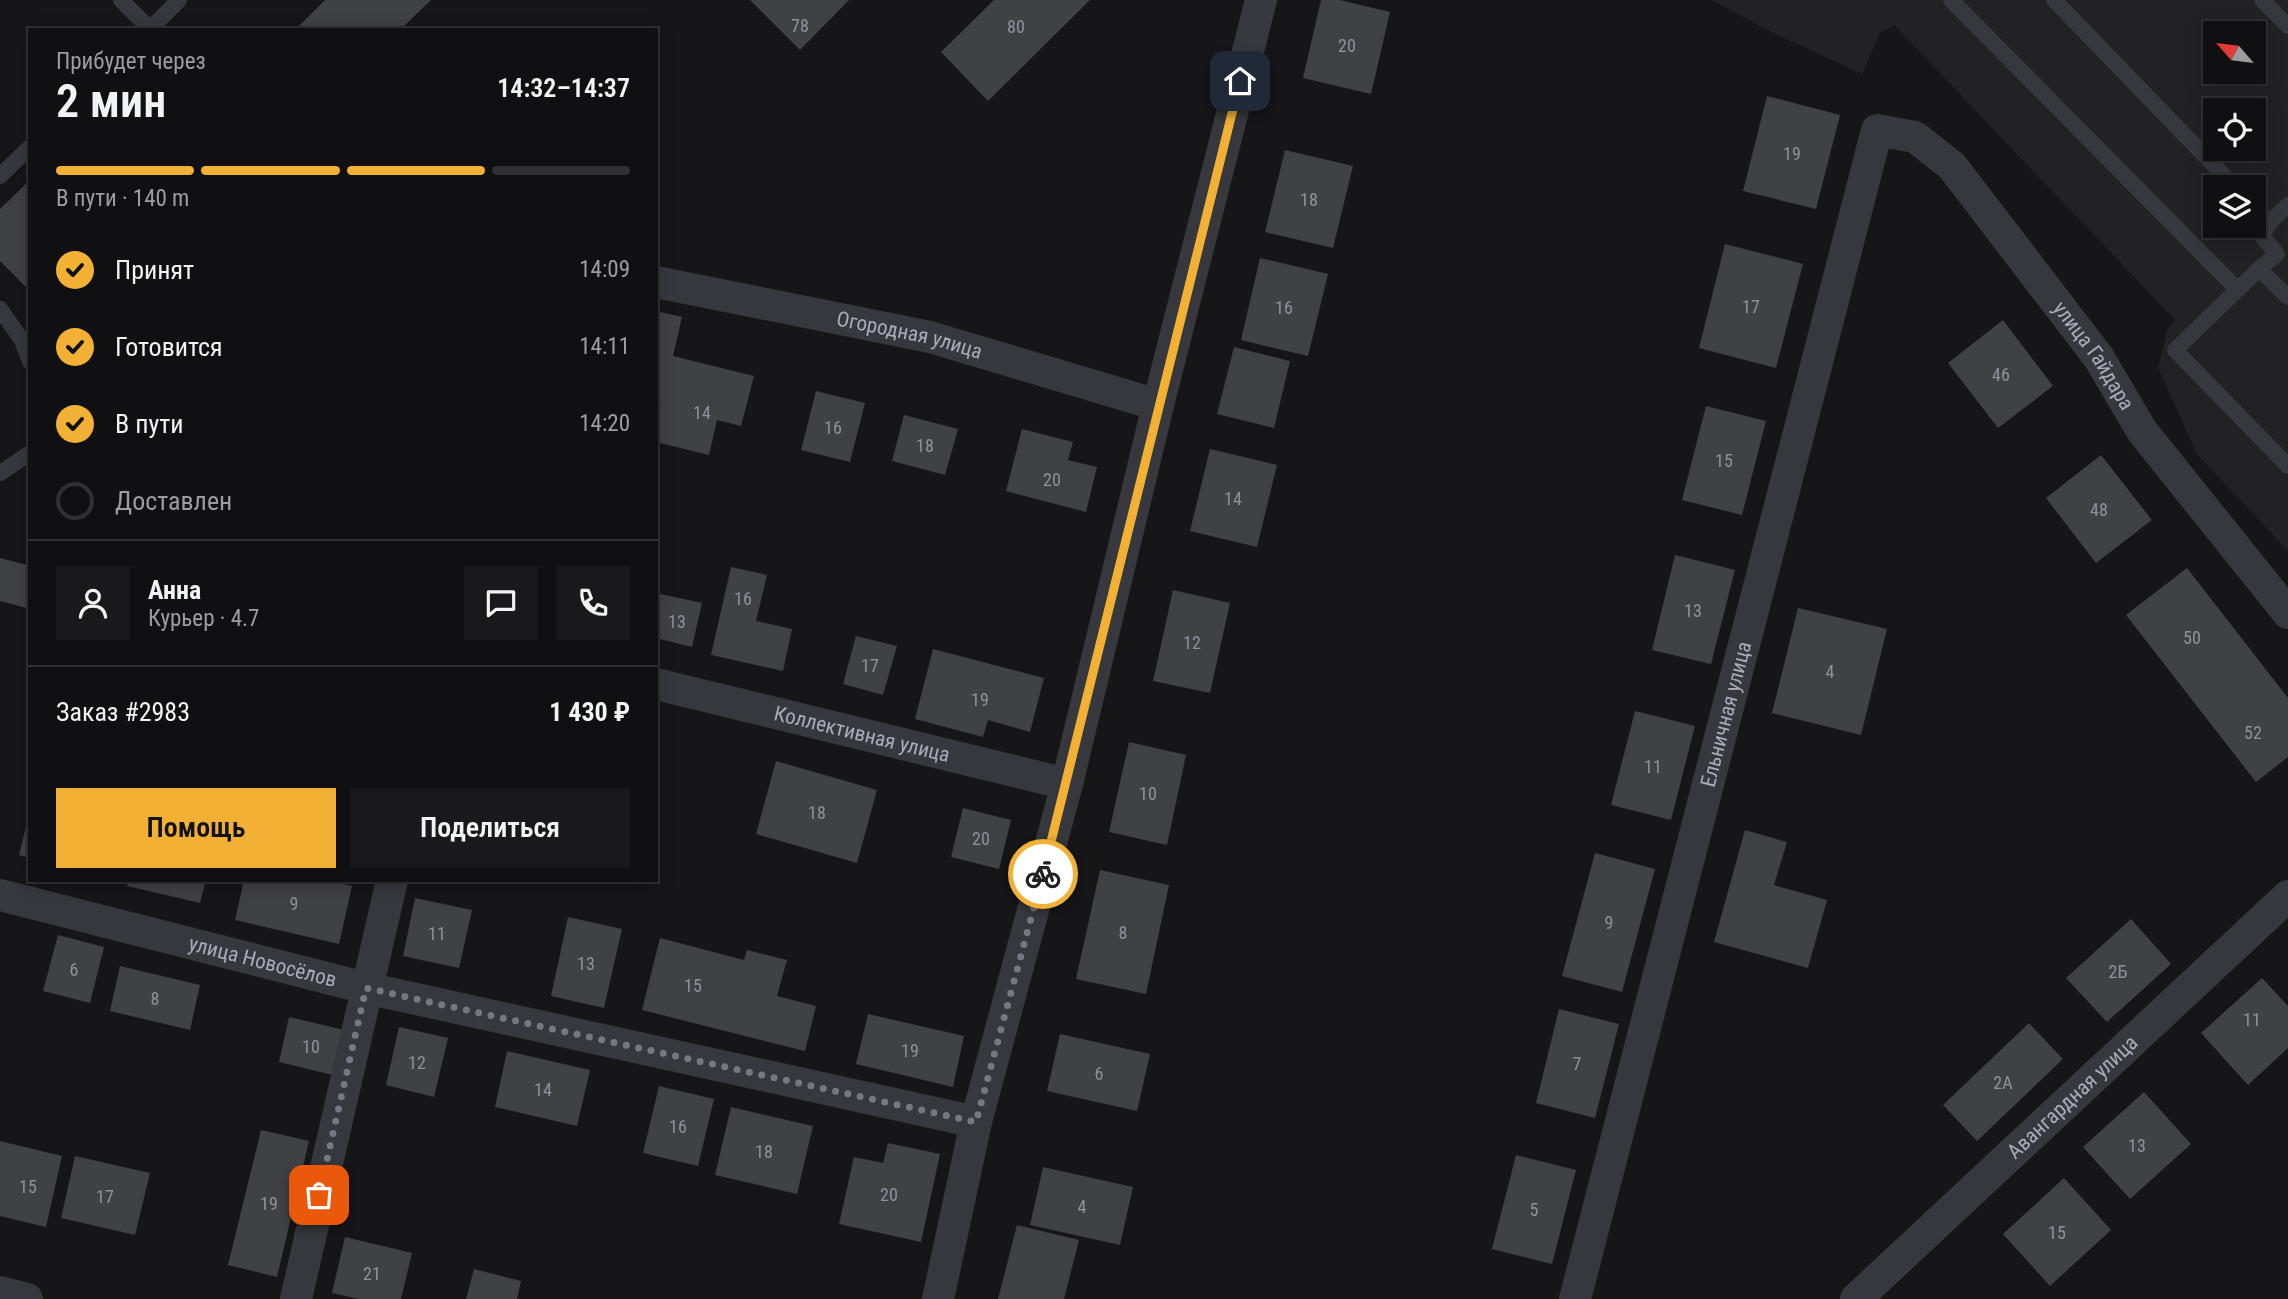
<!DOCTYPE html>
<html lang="ru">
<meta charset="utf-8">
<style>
body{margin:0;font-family:"Roboto Condensed",sans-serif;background:#19191b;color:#f1f3f6;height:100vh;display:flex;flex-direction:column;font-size:26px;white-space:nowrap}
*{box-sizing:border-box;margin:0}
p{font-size:23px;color:#9c9d9f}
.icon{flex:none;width:38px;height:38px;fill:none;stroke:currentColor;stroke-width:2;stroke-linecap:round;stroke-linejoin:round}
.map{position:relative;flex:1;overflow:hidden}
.side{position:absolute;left:28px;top:28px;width:630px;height:854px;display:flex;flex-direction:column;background:#101012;border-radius:0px;box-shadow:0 4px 18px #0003,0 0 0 2px #303032}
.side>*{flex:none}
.needle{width:46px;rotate:298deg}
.buttons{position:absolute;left:2203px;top:21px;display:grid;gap:14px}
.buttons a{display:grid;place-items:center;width:63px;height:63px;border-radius:0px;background:#101012;box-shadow:0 4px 18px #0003,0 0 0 2px #303032;font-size:35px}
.pin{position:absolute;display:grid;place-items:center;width:60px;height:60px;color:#fff;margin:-30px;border-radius:14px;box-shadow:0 4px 10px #0006}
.courier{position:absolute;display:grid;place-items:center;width:70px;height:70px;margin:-35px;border:5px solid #f2b134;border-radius:50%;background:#fff;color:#222;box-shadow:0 2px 9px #0007}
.head em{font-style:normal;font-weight:600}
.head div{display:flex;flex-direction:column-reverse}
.head{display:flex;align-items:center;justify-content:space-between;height:119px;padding:0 28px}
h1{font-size:46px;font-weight:600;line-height:52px}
.bar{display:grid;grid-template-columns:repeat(4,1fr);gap:10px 7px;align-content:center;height:84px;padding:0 28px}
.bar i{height:9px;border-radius:5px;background:#303032}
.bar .active{background:#f2b134}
.bar p{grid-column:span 4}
.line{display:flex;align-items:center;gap:18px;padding:0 28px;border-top:2px solid #303032}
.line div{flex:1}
.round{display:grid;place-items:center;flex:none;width:74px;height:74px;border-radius:0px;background:#19191b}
ol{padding:0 28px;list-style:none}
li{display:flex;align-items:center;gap:21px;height:77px}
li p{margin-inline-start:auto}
li .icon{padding:7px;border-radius:50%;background:#f2b134;color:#111;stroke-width:4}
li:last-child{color:#9c9d9f}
li i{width:38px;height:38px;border:4px solid #303032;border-radius:50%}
.cta{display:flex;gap:14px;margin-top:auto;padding:14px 28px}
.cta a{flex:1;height:80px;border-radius:0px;background:#f2b134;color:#111;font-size:28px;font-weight:600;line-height:80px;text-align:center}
.cta a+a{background:#19191b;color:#f1f3f6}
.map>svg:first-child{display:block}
.built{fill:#222225;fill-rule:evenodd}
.building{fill:#404145}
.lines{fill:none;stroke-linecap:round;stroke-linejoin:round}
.lane{stroke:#37383d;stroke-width:16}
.street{stroke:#37383d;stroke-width:32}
.done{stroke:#757880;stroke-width:7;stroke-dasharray:0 12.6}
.route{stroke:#f2b134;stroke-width:9}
.labels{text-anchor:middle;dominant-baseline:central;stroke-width:5;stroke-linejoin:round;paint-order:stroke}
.number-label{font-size:18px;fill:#8e929b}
.street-label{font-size:21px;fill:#a8adb8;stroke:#111113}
</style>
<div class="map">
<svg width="2288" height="1299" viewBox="0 0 2288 1299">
<rect width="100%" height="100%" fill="#161618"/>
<path class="built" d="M1712,0H2288V551L2197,454L2158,368L2167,331L2175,320L1894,25L1880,33L1862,74L1769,31ZM2216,33H2254V72H2216ZM2216,110H2254V149H2216ZM2216,187H2254V226H2216Z"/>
<path class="building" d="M325,0H431L400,30H295Z
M750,0H849L800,50Z
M994,0H1090L988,101L941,52Z
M1321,0H1340L1390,12L1371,94L1303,78Z
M1767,96L1840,115L1816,209L1743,191Z
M1285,150L1353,166L1333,248L1265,232Z
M30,180V291L0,261V209Z
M1725,244L1803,264L1776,368L1699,348Z
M1260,258L1328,274L1308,356L1241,340Z
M656,311L682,317L673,356L754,376L741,426L717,420L709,455L656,442V423L661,404L656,403Z
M2003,320L2053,386L1998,428L1948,363Z
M1234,347L1290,361L1274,428L1217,414Z
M816,391L865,403L850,462L801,450Z
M1706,406L1766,421L1742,515L1682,500Z
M904,415L958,429L945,475L892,461Z
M1022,429L1073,442L1068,460L1097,467L1086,512L1006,491Z
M1210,449L1277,465L1257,547L1190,531Z
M2101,455L2152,520L2096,563L2046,498Z
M1675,555L1735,570L1711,664L1652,650Z
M0,558L30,566V609L0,601Z
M731,567L767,575L756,621L792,629L783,671L711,655Z
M2187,568L2288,698V757L2256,782L2126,615Z
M1173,590L1230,603L1210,693L1153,681Z
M656,593L702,603L692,647L656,638Z
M1798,608L1887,629L1861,735L1772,713Z
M856,636L897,646L883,695L843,684Z
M933,649L1044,678L1030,732L988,720L983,737L915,719Z
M1635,711L1695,726L1671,820L1611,805Z
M1129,742L1186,755L1167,845L1109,832Z
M776,761L877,790L857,863L756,834Z
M963,808L1011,820L999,869L951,857Z
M29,815H30V858L19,855Z
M1745,830L1787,842L1774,885L1827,900L1808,968L1714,942Z
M1595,853L1655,869L1622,992L1562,976Z
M1100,870L1169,885L1146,994L1076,979Z
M129,880H206L200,903L127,886Z
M244,880H326L352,886L339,944L235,920Z
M415,898L472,910L459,968L403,956Z
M568,917L622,929L604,1008L551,996Z
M2131,919L2171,964L2107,1022L2066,978Z
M58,935L104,947L90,1003L43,991Z
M660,938L744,960L747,950L787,960L777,996L816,1006L805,1051L642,1010Z
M120,966L200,985L190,1030L110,1011Z
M2262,978L2288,1006V1048L2248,1085L2201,1033Z
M1559,1009L1619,1024L1595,1118L1536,1103Z
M868,1014L964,1036L953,1087L856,1064Z
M289,1017L344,1030L333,1075L279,1062Z
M2029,1023L2063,1059L1977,1141L1943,1105Z
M399,1027L448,1038L434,1097L386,1085Z
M1060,1034L1150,1054L1137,1111L1047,1091Z
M507,1051L590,1070L577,1126L495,1107Z
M659,1086L714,1099L698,1166L643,1153Z
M2144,1092L2191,1144L2130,1199L2083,1147Z
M731,1107L813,1126L797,1194L715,1175Z
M261,1130L309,1141L277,1277L228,1265Z
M0,1141L62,1156L46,1227L0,1216Z
M888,1143L940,1154L921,1242L839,1224L854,1157L883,1163Z
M1516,1155L1576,1170L1552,1264L1492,1249Z
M75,1156L150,1173L135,1235L61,1218Z
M1043,1167L1133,1187L1120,1245L1030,1225Z
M2064,1178L2111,1230L2050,1286L2003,1234Z
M1017,1225L1079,1240L1064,1299H998Z
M345,1237L412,1253L401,1299H359L332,1293Z
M474,1269L521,1281L517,1299H466Z"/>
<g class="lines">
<path class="lane" d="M121,0L150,29
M1951,0L2237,289
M2054,0L2235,187
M2262,0L2288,26
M149,30L179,0
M0,176L30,147
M2254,207L2269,223L2262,236L2277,254L2259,269L2288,297
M2269,223L2288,205
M2259,269L2175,350L2288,466
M0,309L22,340L30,362
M0,473L30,453"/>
<g class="street">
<path id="s1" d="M656,282L930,337L1158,405"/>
<path id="s2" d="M656,684L1067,784"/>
<path id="s3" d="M0,895L366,988L976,1122"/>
<path d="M0,1292L27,1299"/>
<path d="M296,1299L392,880"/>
<path d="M938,1299L976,1122L1067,784L1158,405L1261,0"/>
<path id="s4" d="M1575,1299L1877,130L1915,137L1952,166L2099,358L2142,431L2288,613"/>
<path id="s5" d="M1856,1299L2288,896"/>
</g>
</g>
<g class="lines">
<path class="done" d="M319,1195L366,988L976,1122L1043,874"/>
<path class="route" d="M1043,874L1240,81"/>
</g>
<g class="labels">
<g class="number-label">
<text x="800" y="25">78</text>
<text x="1016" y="26">80</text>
<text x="1347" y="45">20</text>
<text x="1792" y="153">19</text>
<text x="1309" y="199">18</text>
<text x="1751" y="306">17</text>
<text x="1284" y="307">16</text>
<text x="2001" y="374">46</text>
<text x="702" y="412">14</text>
<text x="833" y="427">16</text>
<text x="925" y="445">18</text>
<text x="1724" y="460">15</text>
<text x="1052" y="479">20</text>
<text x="1233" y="498">14</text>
<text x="2099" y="509">48</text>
<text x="743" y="598">16</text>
<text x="1693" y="610">13</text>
<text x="677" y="621">13</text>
<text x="2192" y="637">50</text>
<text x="1192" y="642">12</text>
<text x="870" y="665">17</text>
<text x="1830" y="671">4</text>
<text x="980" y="699">19</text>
<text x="2253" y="732">52</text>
<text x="1653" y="766">11</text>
<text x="1148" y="793">10</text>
<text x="817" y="812">18</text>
<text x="981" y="838">20</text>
<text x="294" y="903">9</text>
<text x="1609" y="922">9</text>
<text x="1123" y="932">8</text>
<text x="437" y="933">11</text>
<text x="586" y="963">13</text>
<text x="74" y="969">6</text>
<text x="2118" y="971">2Б</text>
<text x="693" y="985">15</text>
<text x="155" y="998">8</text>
<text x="2252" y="1019">11</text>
<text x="311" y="1046">10</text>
<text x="910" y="1050">19</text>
<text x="417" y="1062">12</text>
<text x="1577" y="1063">7</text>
<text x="1099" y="1073">6</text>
<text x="2003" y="1082">2А</text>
<text x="543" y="1089">14</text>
<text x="678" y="1126">16</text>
<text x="2137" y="1145">13</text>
<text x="764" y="1151">18</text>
<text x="28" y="1186">15</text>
<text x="889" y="1194">20</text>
<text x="105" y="1196">17</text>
<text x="269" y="1203">19</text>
<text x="1082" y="1206">4</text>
<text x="1534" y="1209">5</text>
<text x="2057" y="1232">15</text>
<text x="372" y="1273">21</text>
</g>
<g class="street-label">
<text stroke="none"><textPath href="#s1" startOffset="259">Огородная улица</textPath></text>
<text stroke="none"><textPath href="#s4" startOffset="1530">улица Гайдара</textPath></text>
<text stroke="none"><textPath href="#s4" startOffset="604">Ельничная улица</textPath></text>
<text stroke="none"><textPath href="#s2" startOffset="212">Коллективная улица</textPath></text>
<text stroke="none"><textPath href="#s3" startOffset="271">улица Новосёлов</textPath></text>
<text stroke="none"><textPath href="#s5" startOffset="296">Авангардная улица</textPath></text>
</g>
</g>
</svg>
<div class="buttons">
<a><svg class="needle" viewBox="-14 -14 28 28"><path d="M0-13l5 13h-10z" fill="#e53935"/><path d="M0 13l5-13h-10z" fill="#9c9d9f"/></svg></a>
<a><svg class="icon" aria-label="locate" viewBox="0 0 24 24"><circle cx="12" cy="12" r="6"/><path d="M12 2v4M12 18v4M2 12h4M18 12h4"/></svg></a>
<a><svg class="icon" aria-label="layers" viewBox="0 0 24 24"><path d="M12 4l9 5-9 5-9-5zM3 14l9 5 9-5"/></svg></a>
</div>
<div class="pin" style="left:319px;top:1195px;background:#ea580c"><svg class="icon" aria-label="bag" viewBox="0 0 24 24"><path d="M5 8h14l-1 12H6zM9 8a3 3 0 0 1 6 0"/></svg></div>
<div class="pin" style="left:1240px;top:81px;background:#1f2937"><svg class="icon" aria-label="home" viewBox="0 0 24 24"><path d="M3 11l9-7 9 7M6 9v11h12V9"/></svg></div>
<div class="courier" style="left:1043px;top:874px"><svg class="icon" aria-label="bike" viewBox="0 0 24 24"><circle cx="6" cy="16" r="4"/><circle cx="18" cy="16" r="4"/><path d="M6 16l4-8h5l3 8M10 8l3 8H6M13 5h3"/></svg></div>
<section class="side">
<div class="head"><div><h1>2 мин</h1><p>Прибудет через</p></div><em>14:32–14:37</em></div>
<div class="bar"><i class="active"></i><i class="active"></i><i class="active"></i><i></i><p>В пути · 140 m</p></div>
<ol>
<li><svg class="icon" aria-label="check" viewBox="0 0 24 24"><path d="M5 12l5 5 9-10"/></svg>Принят<p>14:09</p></li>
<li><svg class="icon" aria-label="check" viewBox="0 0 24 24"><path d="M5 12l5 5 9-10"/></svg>Готовится<p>14:11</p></li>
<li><svg class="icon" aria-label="check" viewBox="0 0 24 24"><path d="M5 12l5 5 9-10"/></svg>В пути<p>14:20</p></li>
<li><i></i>Доставлен</li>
</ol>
<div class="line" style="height:126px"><a class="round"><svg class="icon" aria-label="person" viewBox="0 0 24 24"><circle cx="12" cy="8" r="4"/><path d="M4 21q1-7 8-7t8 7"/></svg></a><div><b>Анна</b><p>Курьер · 4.7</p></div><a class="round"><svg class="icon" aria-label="chat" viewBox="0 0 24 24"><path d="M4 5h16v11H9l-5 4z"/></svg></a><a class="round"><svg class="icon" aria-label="phone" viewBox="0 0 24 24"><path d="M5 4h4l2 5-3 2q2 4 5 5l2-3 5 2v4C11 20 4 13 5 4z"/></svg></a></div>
<div class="line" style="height:91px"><div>Заказ #2983</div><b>1 430 ₽</b></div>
<div class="cta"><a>Помощь</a><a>Поделиться</a></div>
</section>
</div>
